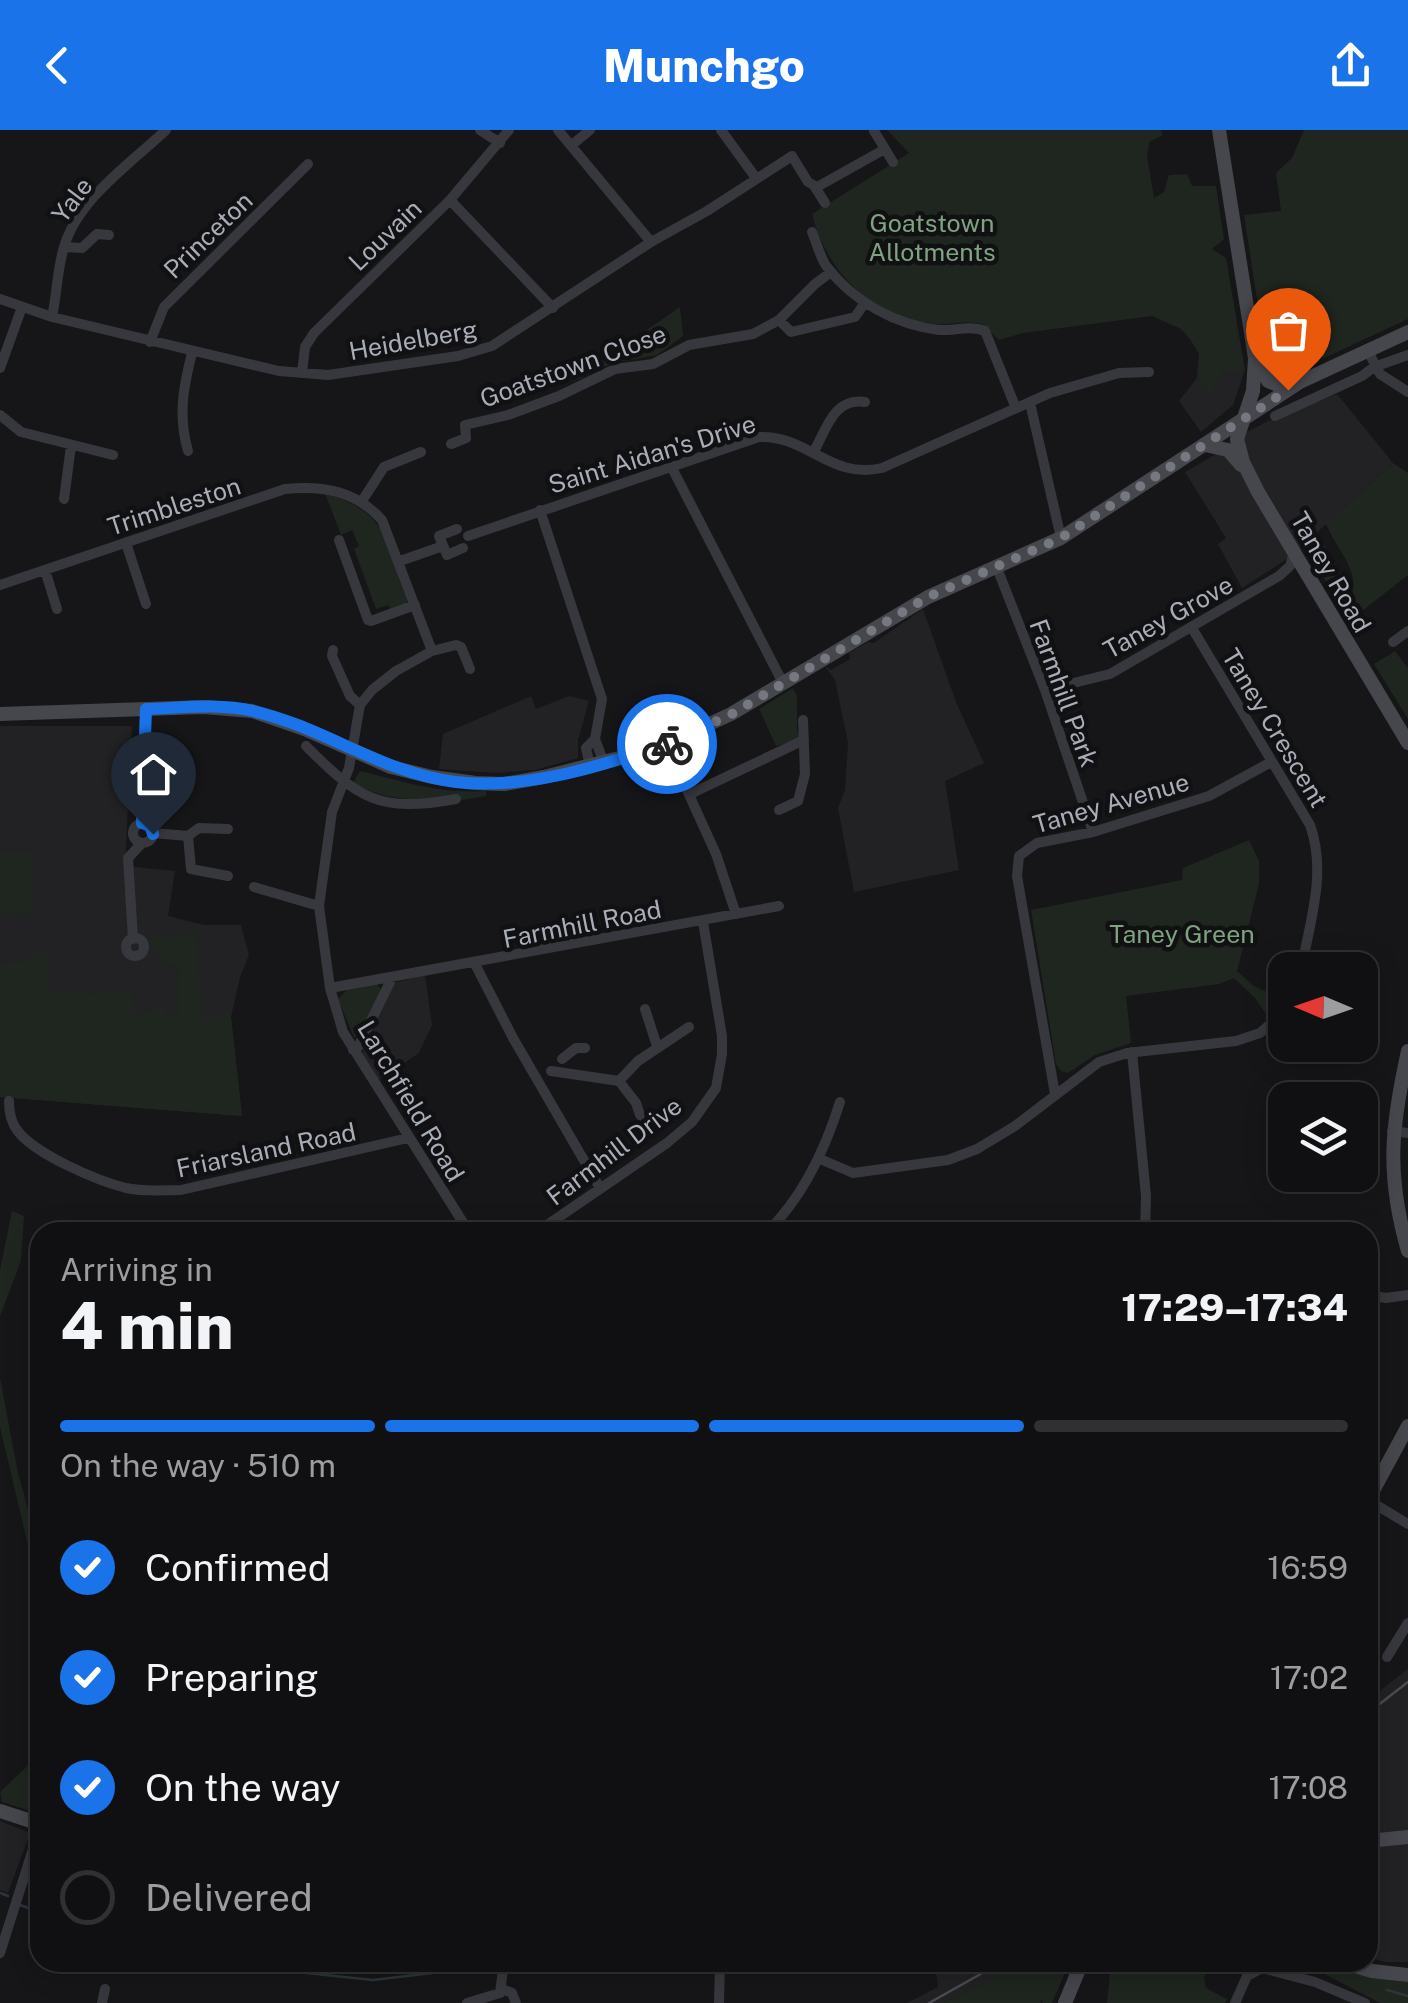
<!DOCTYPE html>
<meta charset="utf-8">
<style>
body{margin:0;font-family:"Public Sans",sans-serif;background:#19191b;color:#f1f3f6;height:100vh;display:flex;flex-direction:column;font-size:38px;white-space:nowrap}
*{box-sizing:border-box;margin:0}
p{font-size:32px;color:#9c9d9f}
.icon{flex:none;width:55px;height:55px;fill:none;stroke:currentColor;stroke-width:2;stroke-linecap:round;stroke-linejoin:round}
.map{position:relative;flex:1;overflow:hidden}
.panel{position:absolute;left:30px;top:1092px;width:1348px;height:750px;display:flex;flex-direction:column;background:#101012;border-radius:30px;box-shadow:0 5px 25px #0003,0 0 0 2px #303032}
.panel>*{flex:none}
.needle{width:65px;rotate:272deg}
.controls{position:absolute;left:1268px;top:822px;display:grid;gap:20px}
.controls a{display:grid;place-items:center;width:110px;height:110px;border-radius:20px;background:#101012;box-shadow:0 5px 25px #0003,0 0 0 2px #303032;font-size:50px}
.pin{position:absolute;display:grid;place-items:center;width:85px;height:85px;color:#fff;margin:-102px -42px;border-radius:50% 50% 50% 0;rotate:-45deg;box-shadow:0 0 10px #0007}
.pin .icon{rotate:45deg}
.courier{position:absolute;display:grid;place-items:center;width:100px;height:100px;margin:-50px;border:8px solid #1a73e8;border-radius:50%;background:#fff;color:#222;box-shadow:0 2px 12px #0007}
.headline em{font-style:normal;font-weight:800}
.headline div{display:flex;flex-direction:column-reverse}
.headline{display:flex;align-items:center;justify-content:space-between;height:170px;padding:0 30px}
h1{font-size:65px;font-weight:800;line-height:75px}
.bar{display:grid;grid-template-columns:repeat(4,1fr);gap:15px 10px;align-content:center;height:120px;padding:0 30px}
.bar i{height:12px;border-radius:8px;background:#303032}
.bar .current{background:#1a73e8}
.bar p{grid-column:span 4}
ol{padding:0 30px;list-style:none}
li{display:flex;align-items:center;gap:30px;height:110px}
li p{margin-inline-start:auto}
li .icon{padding:10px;border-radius:50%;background:#1a73e8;color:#fff;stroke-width:4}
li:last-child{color:#9c9d9f}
li i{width:55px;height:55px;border:5px solid #303032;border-radius:50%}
header{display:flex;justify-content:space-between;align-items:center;height:130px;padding:0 30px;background:#1a73e8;color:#fff;font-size:45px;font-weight:800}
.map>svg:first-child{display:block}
.built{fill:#222225}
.green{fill:#1e261f}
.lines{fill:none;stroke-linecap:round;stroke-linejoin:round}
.stream{stroke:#2c353c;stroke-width:2.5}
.street{stroke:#37383d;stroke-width:10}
.secondary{stroke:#45474d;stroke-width:14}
.tram{stroke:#4a4c52;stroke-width:2.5}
.done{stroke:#757880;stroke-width:10;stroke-dasharray:0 18}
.route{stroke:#1a73e8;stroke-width:12}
.labels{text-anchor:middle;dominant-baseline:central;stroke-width:9;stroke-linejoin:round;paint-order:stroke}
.street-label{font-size:25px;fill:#a8adb8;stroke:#111113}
.park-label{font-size:25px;fill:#7fa381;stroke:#111113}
</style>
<header><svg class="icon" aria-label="back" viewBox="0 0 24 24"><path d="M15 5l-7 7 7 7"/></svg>Munchgo<svg class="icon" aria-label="share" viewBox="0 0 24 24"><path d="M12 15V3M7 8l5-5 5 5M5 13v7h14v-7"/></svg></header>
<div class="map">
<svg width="1408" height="1873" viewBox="0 0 1408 1873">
<rect width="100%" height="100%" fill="#161618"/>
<path class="built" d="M1234,240H1245L1233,275L1201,302L1179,271L1197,248L1211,265L1223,243Z
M1337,264L1393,333L1290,427L1242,458L1218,414L1226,408L1185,342L1218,323L1229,312L1268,291Z
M923,479L956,572L984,633L945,651L959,740L854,762L838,678L845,660L848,613L835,550L825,536L831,540L850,529L849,523L868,512L874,513Z
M531,566L536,579L569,566L589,571L578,610V628L535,640L496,643L439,639L443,604Z
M0,596H132L125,736L175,741L168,786L204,795H241L249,825L240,847L231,887L242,986L0,967Z
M425,845L432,895L419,923L377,951L362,927L364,914L394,853Z
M1408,1539V1832H1385L1368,1827V1570Z
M0,1691L30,1703L8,1763L0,1760Z
M935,1833H1024L944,1873H907L938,1857Z"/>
<path class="green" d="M887,0H1161L1162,6L1150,11L1147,25L1154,68L1164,62L1169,45L1187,44L1192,56H1216L1224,109L1212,119L1226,128L1245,240L1223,243L1211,266L1197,248L1199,224L1190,209L1181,199L1152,186L1023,203L999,210L982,194C967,190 951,195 935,194C874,189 826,142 812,84L909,23Z
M1304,0H1408V189L1324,228L1317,229L1307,199L1263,208L1244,85L1281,81L1276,43L1292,28Z
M680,177L683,206L657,225L613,233L570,253Z
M1393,333L1408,343V445L1348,492L1342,480C1370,449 1339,425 1326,394Z
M325,363C391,384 384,411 405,465H408L407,473L391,480L388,475L376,479L354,419L359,416L352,400L341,405Z
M1315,399L1344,449L1346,458L1342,463L1332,462L1302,410Z
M1395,521L1408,538V589L1374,534Z
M793,558L797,566V602L800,605L798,610L776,616L759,579Z
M360,641C405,652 441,664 486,661V666L462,670L458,667C421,671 387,672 353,653Z
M1249,710L1259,731V754L1237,841L1254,856L1280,868L1267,886L1255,868L1234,848L1219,854L1126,866L1131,913L1095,925L1068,943L1061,941L1056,934L1031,780L1182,750L1183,738Z
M0,722L33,723L31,785L0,784Z
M196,803L202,887H231L242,986L0,967V834L27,831L31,823L49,822L47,860L94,864L132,862L135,884L159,879L160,874L164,873L165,885L178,884L177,848L180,847V838C167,836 151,821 149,808Z
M377,854L382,860L358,907H354L338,869L347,860Z
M12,1081L24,1086L21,1131L0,1186V1140Z
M0,1248L18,1343L40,1423V1466L0,1297Z
M40,1624V1684L2,1672L0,1662Z
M1024,1832L1069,1833L1052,1873H1043L1040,1868L1041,1873H944Z
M1111,1832L1208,1833L1204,1848L1206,1858L1227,1869L1225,1873H1107Z
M1293,1833C1332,1832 1368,1849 1408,1852V1873H1380L1315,1839Z"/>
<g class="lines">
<path class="stream" d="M0,1763L8,1766
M20,1775L40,1782
M201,1832L373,1850L500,1835
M1387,1860L1408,1866"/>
<path class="street" d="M480,0L500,13
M558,0L651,112
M721,0L756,48
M874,1L893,32
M573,14L590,0
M815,57L825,73
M450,70L553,178
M812,102C817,113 820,128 827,137C854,172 896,195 939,200C955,201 970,195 985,201L1015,276
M64,117L82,118L97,104L109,105
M0,169L52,187L279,241L328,245L458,226L492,216L651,112L707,81L792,26L808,52L817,57L885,19
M52,187C57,164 57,140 64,117C78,69 131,33 166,0
M779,190L791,202L855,187L864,174
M150,212L164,177L308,34
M1368,221L1380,244L1408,262
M0,238L22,177
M302,243L305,217L314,203L450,70L509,0
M1030,273L1061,408
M0,285L21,302L113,325
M1275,286L1362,246L1374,237L1408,225
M451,314L466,308L465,295L508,285L559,266L615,239L653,234L689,215L753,204L779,190L815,154L831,142
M188,321C178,286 183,258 192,223
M813,323C826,301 833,267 865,272
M672,338L783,553
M64,369L71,316
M362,371L384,337L421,322
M540,380L602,569L595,609L604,633
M457,399L439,406L447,425L463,418
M468,406L759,307C808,305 830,350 882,338L1050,263L1119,243L1149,242
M339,410L368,490L371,491L415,475
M126,413L146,474
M400,431L443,416
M997,438L1045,560L1093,702
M45,440L57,479
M0,455L285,359C323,355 356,361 382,390L432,521
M1192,498L1310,695C1327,742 1310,792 1301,840
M1393,512L1408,501
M333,520L332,526L350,566L360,575
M1045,560L1110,544L1279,446L1290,436L1294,422
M666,614L716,724L736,784
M306,616C359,669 379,683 456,669
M590,636L586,618L595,609
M690,664L804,610
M779,680L798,671L805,644L803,590
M142,693L145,579
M133 703a10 10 0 1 1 20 0a10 10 0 1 1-20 0Z
M153,703L188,706L199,698L228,699
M188,706L191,739L228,746
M254,757L319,776
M126 817a9 9 0 1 1 18 0a9 9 0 1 1-18 0Z
M133,809L128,728L142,713
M475,834L513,908L600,1058
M330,858L779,776
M645,879L657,916
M353,920L358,917L392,848
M1132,922L1146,1066L1145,1102
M562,929L576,918H585
M551,941L619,951L638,931L689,897
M619,951L636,973L640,985L652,992L670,983
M1055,964L1017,746L1019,726L1037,713L1093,702L1209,666L1271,632
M9,971C9,981 11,992 17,1000C34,1024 98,1051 126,1058C144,1062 163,1060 181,1060L408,1008
M1392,1001L1408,1003
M820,1029L853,1043L948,1030L977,1019L1015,996L1099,932L1127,923L1236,911L1260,903L1285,881
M469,1102L343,902L330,858L319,776L332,682L349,638L360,575L372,560L396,541L432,521L456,515L461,517L470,539
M537,1102L667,1013L692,992L716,958L722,924V906L703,792
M767,1102C803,1067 825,1020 840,972
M1368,1165L1386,1168L1408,1165
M1368,1370L1408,1394
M1387,1527L1408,1493
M0,1823L40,1697
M502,1859L512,1863L516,1873
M102,1873L105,1859
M467,1873L500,1863L504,1832
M719,1873L720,1832
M1235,1873L1247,1846L1262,1838L1315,1852L1365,1873"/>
<path class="secondary" d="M1219,0L1255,228L1253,261L1237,309L1243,332L1258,362L1408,613
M1260,231L1268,251L1288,259
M1205,315L1228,320L1241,335
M0,584L204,577L252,581L307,600L391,637L432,647L476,653L504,654L544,647L631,625L666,614L731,584L928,467L1061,408L1300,252L1408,202
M1408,921C1391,998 1386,1044 1408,1121
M1368,1370L1408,1296
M0,1681L40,1694
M1368,1711L1408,1707
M1341,1832L1372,1841L1408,1845
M1065,1873L1082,1832"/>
<path class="tram" d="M1368,1583L1408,1552
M929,1873L1002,1832"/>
</g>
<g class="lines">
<path class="done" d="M667,614L732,584L928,467L1061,408L1288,260"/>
<path class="route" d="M153,704L150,696L142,693L146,579C181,578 218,573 253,581C324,597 381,643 456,652C527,660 601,636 667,614"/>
</g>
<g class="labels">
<g class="street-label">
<text transform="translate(72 70) rotate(-53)">Yale</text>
<text transform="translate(208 105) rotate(-44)">Princeton</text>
<text transform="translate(385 105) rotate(-44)">Louvain</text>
<text transform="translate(413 210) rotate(-10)">Heidelberg</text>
<text transform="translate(573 236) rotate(-20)">Goatstown Close</text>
<text transform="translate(652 324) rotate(-17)">Saint Aidan's Drive</text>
<text transform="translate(174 376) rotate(-18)">Trimbleston</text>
<text transform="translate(1331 442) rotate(60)">Taney Road</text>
<text transform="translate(1168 487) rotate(-29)">Taney Grove</text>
<text transform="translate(1064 563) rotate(70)">Farmhill Park</text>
<text transform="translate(1275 598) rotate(59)">Taney Crescent</text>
<text transform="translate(1111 673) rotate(-16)">Taney Avenue</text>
<text transform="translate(582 794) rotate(-11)">Farmhill Road</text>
<text transform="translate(411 971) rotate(59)">Larchfield Road</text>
<text transform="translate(266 1020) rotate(-12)">Friarsland Road</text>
<text transform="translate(614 1021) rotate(-37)">Farmhill Drive</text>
</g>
<g class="park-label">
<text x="932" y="93">Goatstown<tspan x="932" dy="29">Allotments</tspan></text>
<text x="1182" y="804">Taney Green</text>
</g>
</g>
</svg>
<div class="controls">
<a><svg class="needle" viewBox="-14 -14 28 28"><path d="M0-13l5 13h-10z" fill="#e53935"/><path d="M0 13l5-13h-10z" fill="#9c9d9f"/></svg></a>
<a><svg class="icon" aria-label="layers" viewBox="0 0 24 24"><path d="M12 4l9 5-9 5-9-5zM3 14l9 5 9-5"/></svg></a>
</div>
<div class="pin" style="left:1288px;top:260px;background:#ea580c"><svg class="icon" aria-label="bag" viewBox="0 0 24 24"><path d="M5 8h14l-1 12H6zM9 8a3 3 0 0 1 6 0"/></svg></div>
<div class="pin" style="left:153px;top:704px;background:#1f2937"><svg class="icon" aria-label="home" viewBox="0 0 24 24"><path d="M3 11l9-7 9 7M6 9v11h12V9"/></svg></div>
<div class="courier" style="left:667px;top:614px"><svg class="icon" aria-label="bike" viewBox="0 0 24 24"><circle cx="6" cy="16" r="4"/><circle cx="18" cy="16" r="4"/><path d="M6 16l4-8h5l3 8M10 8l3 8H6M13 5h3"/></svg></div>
<section class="panel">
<div class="headline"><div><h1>4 min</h1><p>Arriving in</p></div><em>17:29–17:34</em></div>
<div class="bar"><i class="current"></i><i class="current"></i><i class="current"></i><i></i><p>On the way · 510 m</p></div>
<ol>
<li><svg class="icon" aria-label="check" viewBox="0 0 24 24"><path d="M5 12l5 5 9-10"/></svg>Confirmed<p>16:59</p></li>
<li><svg class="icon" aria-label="check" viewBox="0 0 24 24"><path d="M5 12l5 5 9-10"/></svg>Preparing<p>17:02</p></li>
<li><svg class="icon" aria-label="check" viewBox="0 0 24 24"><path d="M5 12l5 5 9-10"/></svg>On the way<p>17:08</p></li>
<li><i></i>Delivered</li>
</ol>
</section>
</div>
